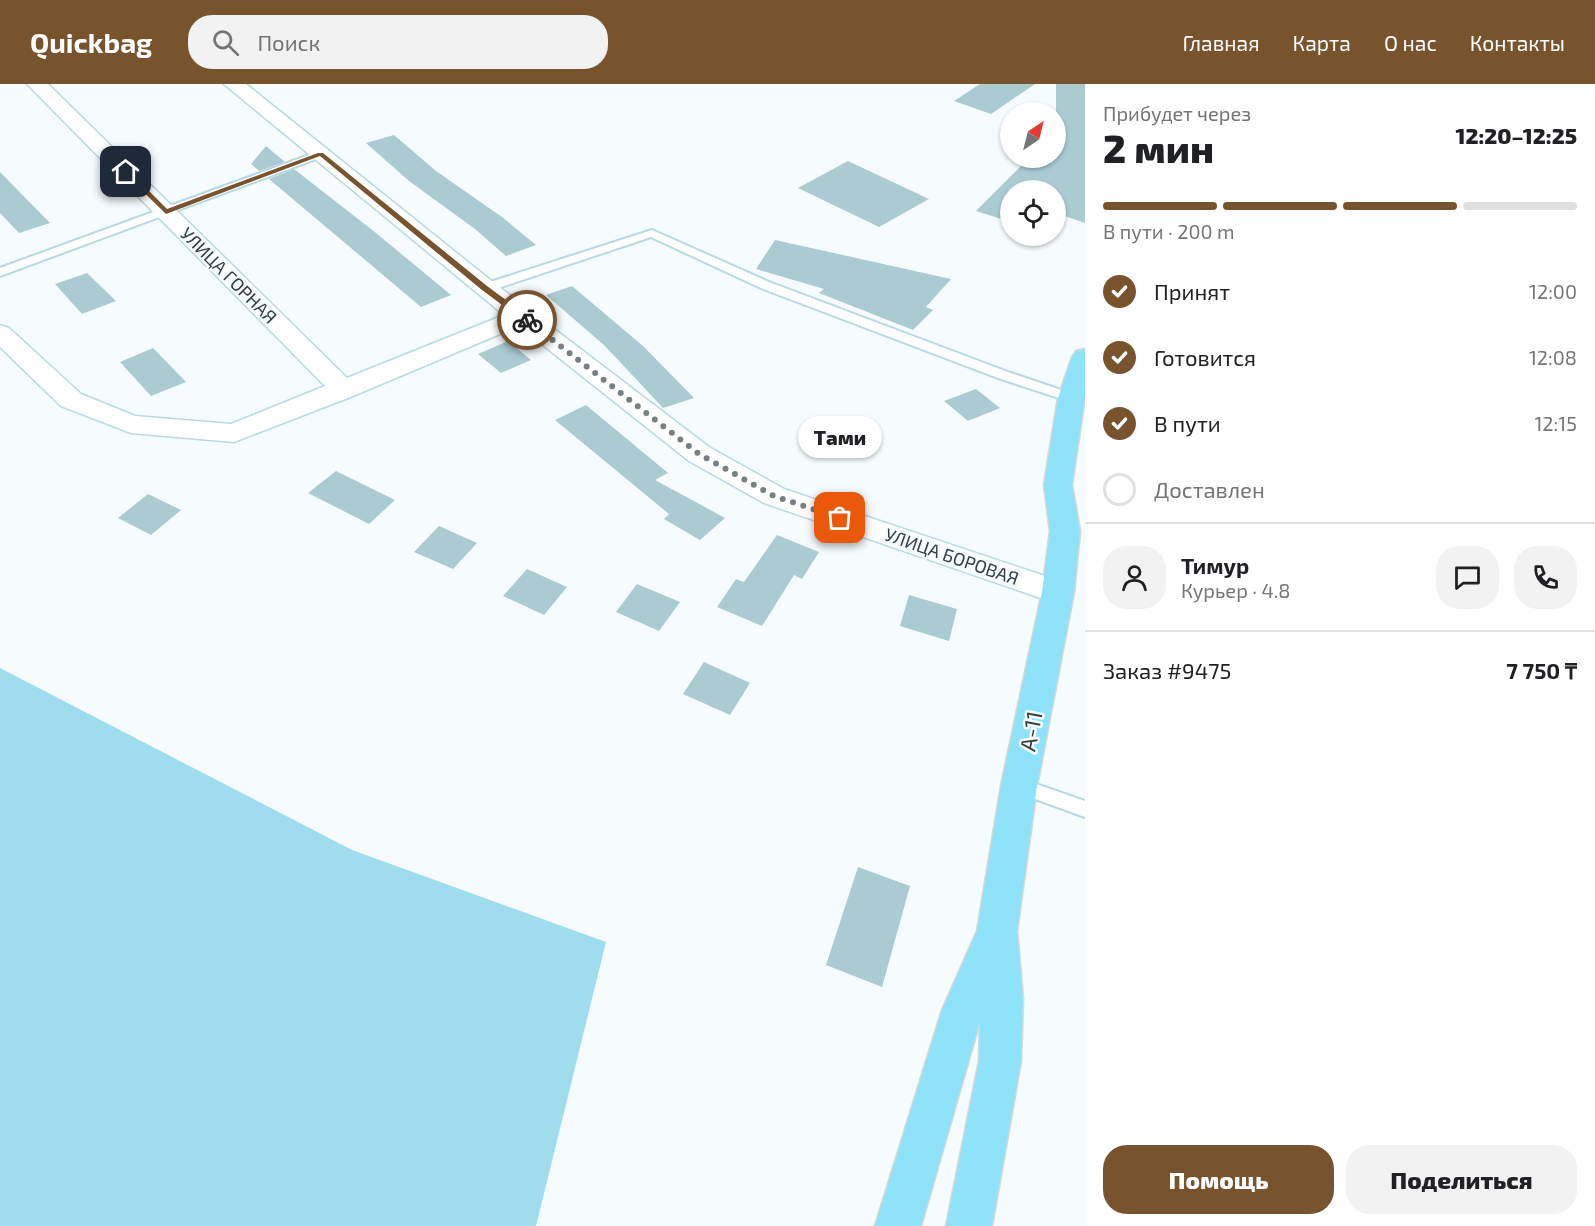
<!DOCTYPE html>
<html lang="ru">
<meta charset="utf-8">
<style>
body{margin:0;font-family:"Exo 2",sans-serif;background:#f2f2f2;color:#202124;height:100vh;display:flex;flex-direction:column;font-size:22px;white-space:nowrap}
*{box-sizing:border-box;margin:0}
p{font-size:20px;color:#757577}
.icon{flex:none;width:33px;height:33px;fill:none;stroke:currentColor;stroke-width:2;stroke-linecap:round;stroke-linejoin:round}
.map{position:relative;flex:1;overflow:hidden}
.details{display:flex;flex-direction:column;background:#fff;width:510px}
.details>*{flex:none}
.needle{width:39px;rotate:35deg}
.buttons{position:absolute;left:1000px;top:18px;display:grid;gap:12px}
.buttons a{display:grid;place-items:center;width:66px;height:66px;border-radius:50%;background:#fff;box-shadow:0 2px 4px #0004;font-size:30px}
.pin{position:absolute;display:grid;place-items:center;width:51px;height:51px;color:#fff;margin:-26px;border-radius:12px;box-shadow:0 3px 9px #0006}
.courier{position:absolute;display:grid;place-items:center;width:60px;height:60px;margin:-30px;border:4px solid #78542e;border-radius:50%;background:#fff;color:#222;box-shadow:0 2px 8px #0007}
.bubble{position:absolute;height:42px;border-radius:21px;background:#fff;box-shadow:0 2px 4px #0004;font-size:20px;font-weight:800;line-height:42px;text-align:center}
.overview em{font-style:normal;font-weight:800}
.overview div{display:flex;flex-direction:column-reverse}
.overview{display:flex;align-items:center;justify-content:space-between;height:102px;padding:0 18px}
h1{font-size:39px;font-weight:800;line-height:45px}
.bar{display:grid;grid-template-columns:repeat(4,1fr);gap:9px 6px;align-content:center;height:72px;padding:0 18px}
.bar i{height:8px;border-radius:4px;background:#e0e0e0}
.bar .selected{background:#78542e}
.bar p{grid-column:span 4}
.line{display:flex;align-items:center;gap:15px;padding:0 18px;border-top:2px solid #e0e0e0}
.line div{flex:1}
.round{display:grid;place-items:center;flex:none;width:63px;height:63px;border-radius:24px;background:#f2f2f2}
ol{padding:0 18px;list-style:none}
li{display:flex;align-items:center;gap:18px;height:66px}
li p{margin-inline-start:auto}
li .icon{padding:6px;border-radius:50%;background:#78542e;color:#fff;stroke-width:4}
li:last-child{color:#757577}
li i{width:33px;height:33px;border:3px solid #e0e0e0;border-radius:50%}
.action{display:flex;gap:12px;margin-top:auto;padding:12px 18px}
.action a{flex:1;height:69px;border-radius:24px;background:#78542e;color:#fff;font-size:24px;font-weight:800;line-height:69px;text-align:center}
.action a+a{background:#f2f2f2;color:#202124}
header{display:flex;align-items:center;gap:36px;box-sizing:border-box;height:84px;padding:0 30px;background:#78542e;color:#fff}
header strong{font-size:28px}
nav{display:flex;gap:33px;margin-inline-start:auto;font-size:21px}
.search{width:420px;height:54px;background:#f2f2f2;display:flex;align-items:center;gap:15px;box-sizing:border-box;padding:0 21px;border-radius:24px;color:#757577;font-size:22px}
main{display:flex;flex:1;min-height:0}
.map>svg:first-child{display:block}
.green{fill:#9fddee}
.building{fill:#abcbd3}
.lines{fill:none;stroke-linecap:round;stroke-linejoin:round}
.service-casing{stroke:#b9d9e2;stroke-width:4}
.minor-casing{stroke:#b9d9e2;stroke-width:3}
.trunk-casing{stroke:#d6d9d9;stroke-width:3}
.service{fill:#fff;fill-rule:evenodd}
.minor{fill:#fff;fill-rule:evenodd}
.trunk{fill:#8ee3f8;fill-rule:evenodd}
.route{fill:#78542e}
.done{stroke:#778184;stroke-width:6;stroke-dasharray:0 10.8}
.labels{text-anchor:middle;dominant-baseline:central;stroke-width:5;stroke-linejoin:round;paint-order:stroke}
.far-street-label{font-size:18px;fill:#323f42;stroke:#f6fcfe}
.street-label{font-size:22px;fill:#323f42;stroke:#f6fcfe}
</style>
<header>
<strong>Quickbag</strong>
<div class="search"><svg class="icon" aria-label="search" viewBox="0 0 24 24"><circle cx="10" cy="10" r="6"/><path d="M15 15l6 6"/></svg>Поиск</div>
<nav><a>Главная</a><a>Карта</a><a>О нас</a><a>Контакты</a></nav>
</header>
<main>
<div class="map">
<svg width="1085" height="1142" viewBox="0 0 1085 1142">
<rect width="100%" height="100%" fill="#f6fcfe"/>
<path class="green" d="M0,584L352,766L606,858L536,1142H0Z"/>
<path class="building" d="M980,0H1035L991,30L954,17Z
M1056,0H1085V139L1056,129V106H1011V138L976,127L1029,74H1056Z
M394,51L436,87L502,133L536,161L506,172L475,145L409,97L366,59Z
M266,62L285,78L259,87L251,80Z
M848,77L929,115L879,143L798,104Z
M294,85L376,149L451,211L421,223L269,95Z
M0,88L50,139L19,149L0,129Z
M775,156L951,195L926,223L933,226L913,246L819,209L824,205L756,185Z
M87,189L116,217L82,230L55,200Z
M572,202L643,262L694,314L663,324L604,261L546,211Z
M508,257L531,276L501,289L478,270Z
M153,264L186,298L151,312L120,278Z
M976,305L1000,324L968,337L944,317Z
M586,321L668,389L655,396L725,434L700,456L664,435L669,430L555,336Z
M863,338L880,351L866,368L856,373L840,360L852,343Z
M336,387L395,416L369,440L308,409Z
M148,410L181,426L151,451L118,434Z
M439,442L477,459L453,485L414,468Z
M777,451L819,468L802,495L794,491L762,542L717,523L736,495L744,498Z
M527,485L567,503L544,531L503,512Z
M637,500L680,518L659,547L616,528Z
M909,511L957,525L949,557L900,542Z
M704,578L750,599L730,631L683,610Z
M858,783L910,802L882,903L826,881Z"/>
<g class="lines">
<g class="service-casing">
<path id="service" d="M320,67L324,68V72L0,192V184Z
M652,146L769,198L1008,288L1076,311L1078,314L1071,318L998,294L761,204L651,153L489,207H481L479,204L481,201Z
M1019,694L1085,717V733L1013,707L1010,702L1013,697Z"/>
</g>
<g class="minor-casing">
<path id="minor" d="M27,0H48L347,294L504,231L224,0H246L494,199L709,363L784,405L1069,500L1074,508L1069,516L1058,520L764,419L689,377L519,242L353,312L234,358L131,349L61,322L0,263V241L9,244L81,310L135,332L231,340L325,302Z"/>
</g>
<g class="trunk-casing">
<path id="trunk" d="M1085,265V312L1072,401L1080,447L1074,508L1037,702L1017,847L1023,915L1021,977L992,1142H946L979,977L980,937L921,1142H875L942,926L977,847L1001,702L1042,508L1050,447L1044,401L1058,314L1072,273L1076,267Z"/>
</g>
<use href="#service" class="service"/>
<use href="#minor" class="minor"/>
<use href="#trunk" class="trunk"/>
</g>
<path class="route" d="M318,69H323L487,202L530,234V238H525L482,206L320,72L166,130L123,88L129,87L167,125Z"/>
<g class="lines">
<path class="done" d="M527,236L699,370L774,412L840,434"/>
</g>
<g class="labels">
<g class="far-street-label">
<text transform="translate(229 191) rotate(45)">УЛИЦА ГОРНАЯ</text>
<text transform="translate(952 472) rotate(19)">УЛИЦА БОРОВАЯ</text>
</g>
<g class="street-label">
<text transform="translate(1030 647) rotate(-79)">А-11</text>
</g>
</g>
</svg>
<div class="buttons">
<a><svg class="needle" viewBox="-14 -14 28 28"><path d="M0-13l5 13h-10z" fill="#e53935"/><path d="M0 13l5-13h-10z" fill="#757577"/></svg></a>
<a><svg class="icon" aria-label="locate" viewBox="0 0 24 24"><circle cx="12" cy="12" r="6"/><path d="M12 2v4M12 18v4M2 12h4M18 12h4"/></svg></a>
</div>
<div class="pin" style="left:840px;top:434px;background:#ea580c"><svg class="icon" aria-label="bag" viewBox="0 0 24 24"><path d="M5 8h14l-1 12H6zM9 8a3 3 0 0 1 6 0"/></svg></div>
<div class="pin" style="left:126px;top:88px;background:#1f2937"><svg class="icon" aria-label="home" viewBox="0 0 24 24"><path d="M3 11l9-7 9 7M6 9v11h12V9"/></svg></div>
<div class="courier" style="left:527px;top:236px"><svg class="icon" aria-label="bike" viewBox="0 0 24 24"><circle cx="6" cy="16" r="4"/><circle cx="18" cy="16" r="4"/><path d="M6 16l4-8h5l3 8M10 8l3 8H6M13 5h3"/></svg></div>
<div class="bubble" style="left:798px;top:332px;width:84px">Тами</div>
</div>
<section class="details">
<div class="overview"><div><h1>2 мин</h1><p>Прибудет через</p></div><em>12:20–12:25</em></div>
<div class="bar"><i class="selected"></i><i class="selected"></i><i class="selected"></i><i></i><p>В пути · 200 m</p></div>
<ol>
<li><svg class="icon" aria-label="check" viewBox="0 0 24 24"><path d="M5 12l5 5 9-10"/></svg>Принят<p>12:00</p></li>
<li><svg class="icon" aria-label="check" viewBox="0 0 24 24"><path d="M5 12l5 5 9-10"/></svg>Готовится<p>12:08</p></li>
<li><svg class="icon" aria-label="check" viewBox="0 0 24 24"><path d="M5 12l5 5 9-10"/></svg>В пути<p>12:15</p></li>
<li><i></i>Доставлен</li>
</ol>
<div class="line" style="height:108px"><a class="round"><svg class="icon" aria-label="person" viewBox="0 0 24 24"><circle cx="12" cy="8" r="4"/><path d="M4 21q1-7 8-7t8 7"/></svg></a><div><b>Тимур</b><p>Курьер · 4.8</p></div><a class="round"><svg class="icon" aria-label="chat" viewBox="0 0 24 24"><path d="M4 5h16v11H9l-5 4z"/></svg></a><a class="round"><svg class="icon" aria-label="phone" viewBox="0 0 24 24"><path d="M5 4h4l2 5-3 2q2 4 5 5l2-3 5 2v4C11 20 4 13 5 4z"/></svg></a></div>
<div class="line" style="height:78px"><div>Заказ #9475</div><b>7 750 ₸</b></div>
<div class="action"><a>Помощь</a><a>Поделиться</a></div>
</section>
</main>
